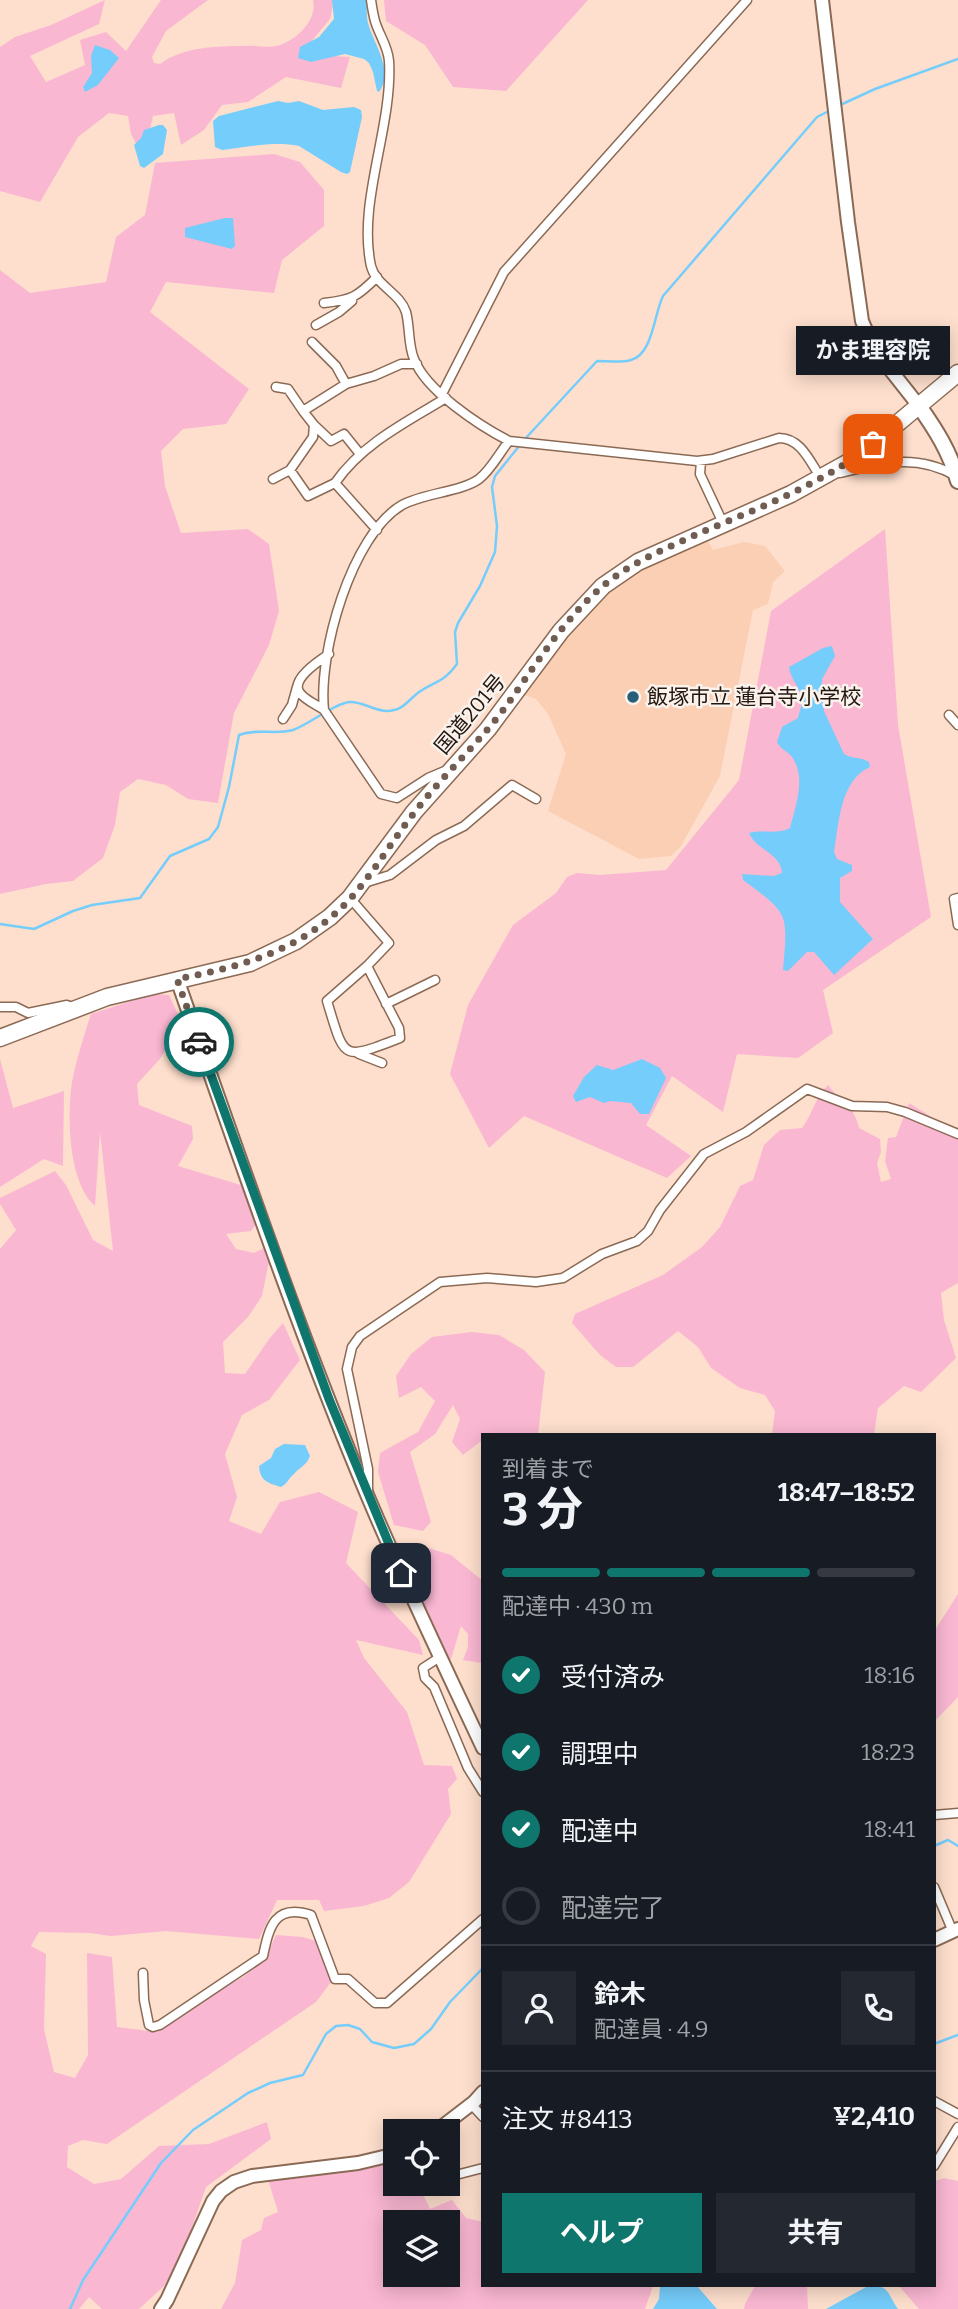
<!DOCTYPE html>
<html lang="ja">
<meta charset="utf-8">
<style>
body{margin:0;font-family:Bitter,"Noto Sans JP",serif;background:#242831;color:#f1f3f6;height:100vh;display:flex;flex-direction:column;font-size:26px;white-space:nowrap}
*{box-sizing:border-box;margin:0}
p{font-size:23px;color:#9ea1a6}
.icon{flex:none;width:38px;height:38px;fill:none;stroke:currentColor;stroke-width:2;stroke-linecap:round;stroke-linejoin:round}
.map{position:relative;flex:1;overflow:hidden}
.panel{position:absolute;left:481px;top:1433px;width:455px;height:854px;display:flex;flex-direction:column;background:#171b24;border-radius:0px;box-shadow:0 4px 18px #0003}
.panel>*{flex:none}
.tools{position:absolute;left:383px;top:2119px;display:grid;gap:14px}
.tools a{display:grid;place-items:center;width:77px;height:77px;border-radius:0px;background:#171b24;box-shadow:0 4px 18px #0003;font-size:35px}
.pin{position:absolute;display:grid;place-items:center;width:60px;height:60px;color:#fff;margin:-30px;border-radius:14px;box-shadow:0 4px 10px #0006}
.courier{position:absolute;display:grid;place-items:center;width:70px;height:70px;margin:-35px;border:5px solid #0f766e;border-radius:50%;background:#fff;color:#222;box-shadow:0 2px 9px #0007}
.bubble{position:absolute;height:49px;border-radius:0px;background:#171b24;box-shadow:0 4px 18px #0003;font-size:23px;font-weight:700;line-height:49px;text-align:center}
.overview em{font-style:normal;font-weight:700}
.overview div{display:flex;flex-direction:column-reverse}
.overview{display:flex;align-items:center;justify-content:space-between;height:119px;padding:0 21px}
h1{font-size:46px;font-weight:700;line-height:52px}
.bar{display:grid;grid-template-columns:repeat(4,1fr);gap:10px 7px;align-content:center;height:84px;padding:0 21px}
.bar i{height:9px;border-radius:5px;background:#363941}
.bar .on{background:#0f766e}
.bar p{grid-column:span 4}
.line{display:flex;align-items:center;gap:18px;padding:0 21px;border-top:2px solid #363941}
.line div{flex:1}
.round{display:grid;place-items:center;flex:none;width:74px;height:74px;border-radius:0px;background:#242831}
ol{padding:0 21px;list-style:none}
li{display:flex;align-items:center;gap:21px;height:77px}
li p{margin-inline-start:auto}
li .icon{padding:7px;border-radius:50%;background:#0f766e;color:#fff;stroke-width:4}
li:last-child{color:#9ea1a6}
li i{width:38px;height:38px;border:4px solid #363941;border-radius:50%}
.button{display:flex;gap:14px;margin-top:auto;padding:14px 21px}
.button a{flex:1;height:80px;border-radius:0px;background:#0f766e;color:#fff;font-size:28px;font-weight:700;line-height:80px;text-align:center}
.button a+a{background:#242831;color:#f1f3f6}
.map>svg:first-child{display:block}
.built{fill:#fbcfb4}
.green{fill:#fab7d2;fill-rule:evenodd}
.water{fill:#75cdfb}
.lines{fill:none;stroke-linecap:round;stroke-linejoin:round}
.stream{stroke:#75cdfb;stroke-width:2.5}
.street-casing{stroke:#8b6a55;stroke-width:11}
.secondary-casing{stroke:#8b6a55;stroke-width:16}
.primary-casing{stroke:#8b6a55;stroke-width:18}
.highway-casing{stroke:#8b6a55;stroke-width:19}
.street{stroke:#fff;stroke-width:8}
.secondary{stroke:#fff;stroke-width:12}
.primary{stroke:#fff;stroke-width:14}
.highway{stroke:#fff;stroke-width:16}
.done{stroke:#705c51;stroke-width:7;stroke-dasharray:0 12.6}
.route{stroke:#0f766e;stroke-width:9}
.poi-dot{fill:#265d78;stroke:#faf2ed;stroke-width:2.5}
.labels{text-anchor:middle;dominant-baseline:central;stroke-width:5;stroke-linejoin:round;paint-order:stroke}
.poi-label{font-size:21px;fill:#23160e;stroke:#faf2ed;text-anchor:start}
.street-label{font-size:21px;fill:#23160e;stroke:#faf2ed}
</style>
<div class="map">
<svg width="958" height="2309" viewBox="0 0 958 2309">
<rect width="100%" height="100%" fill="#fedfcd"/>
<path class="built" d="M706,537L713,550L744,542L765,546L785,571L773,582L768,604L753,610L720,776L681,846L671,856L639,859L548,811L566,754L548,714L536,699L524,695L548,659L578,622L610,590L639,570Z"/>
<path class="green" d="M105,0L99,24L30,56L46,82L85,65L80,40L106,32L126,51L161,0H208L166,31L152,57L154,63L160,64C183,47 216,46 244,46C254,45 266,48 276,46C295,42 318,20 313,0H334L330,19L310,43L318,55L350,57L341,88L286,77L248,102L222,105L204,130L181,145L174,113L153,116L148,137L138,147L131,134L128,116L109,113L78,137L40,202L0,191V47L15,37L51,25Z
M384,0H588L506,91L453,87L425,45L386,21Z
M274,154L300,162L324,190V226L282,260L274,293L166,282L150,312L249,389L226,424L183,429L161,451L165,486L181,533L248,529L269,544L279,611L269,645L234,713L218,803L188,799L166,785L138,779L120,792L115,825L103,858L73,881L46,884L0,894V270L30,293L106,282L116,237L145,215L155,163Z
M885,529L898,725L931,917L823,990L833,1033L798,1058L737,1054L723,1112L672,1076L646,1125L691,1156L667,1178L524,1116L489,1148L450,1074L468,1005L513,925L556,893L567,877L577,873L600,875L666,870L739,780L771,611Z
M153,994L169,995L183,1025L159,1060L137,1084L139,1105L192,1126L193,1139L178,1166L244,1186L262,1216L251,1231L226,1234L236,1249L254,1253L270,1245L273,1255L268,1266L262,1296L248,1317L223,1342L225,1373L245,1374L269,1339L283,1323L300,1360L269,1400L242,1415L225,1454L237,1497L229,1521L261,1534L280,1502L319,1492L358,1512L346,1563L419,1640L423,1655L356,1640L364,1658L407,1712L424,1765L452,1766L457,1779L448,1789L451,1814L409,1882L389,1898L364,1906L324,1911L319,1900H277L259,1939L166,1931L111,1936L90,1933L39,1932L31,1946L46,1954L44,2029L54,2072L75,2078L88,2055L87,1953L112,1957L117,2027L157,2032L182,2010L243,1977L266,1957L276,1935L303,1937L325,1944L334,1978L316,2002L107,2144L83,2140L68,2146L67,2167L94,2184L121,2179L159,2146L209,2144L267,2122L271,2139L206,2187L182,2256L164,2286L139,2309H102L89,2297L79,2309H0V1249L16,1230L0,1204V1198L55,1171L66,1185L93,1240L113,1251L100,1132L95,1206C68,1182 67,1116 72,1082C76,1060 84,1036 91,1014Z
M0,1059L13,1108L64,1091L63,1166L44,1159L0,1187Z
M828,1085C842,1103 854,1105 859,1128L880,1139L881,1152L877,1163L881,1182L891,1179L885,1161L888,1138L896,1137L909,1103L943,1124L958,1128V1283L941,1293L944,1320L956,1358L921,1392L904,1386L878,1408L874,1435H772L775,1411L765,1395L740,1388L711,1368L698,1347L678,1331L633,1367H616L600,1355L572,1323L575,1314L663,1275L702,1247L720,1227L740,1186L753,1180L764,1145L780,1130L802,1128C813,1113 815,1098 828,1085Z
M472,1332L499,1335L524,1350L545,1372L538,1435H483V1443L480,1442L463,1455L452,1442L460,1419L453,1405L435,1434L410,1452L431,1522L423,1531L394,1525L378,1472L380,1453L418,1432L435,1401L421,1387L399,1398L396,1376L411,1354L432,1337Z
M412,1543L451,1555L483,1581V1670L481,1663L463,1660L468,1647V1634L461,1626L451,1659L440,1662L400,1544Z
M958,1594V1697L935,1721V1630Z
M395,2158L396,2184H418L430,2209L452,2200L466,2218L483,2222V2286H653L645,2309H221L235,2283L242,2240L261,2230L264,2218L278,2212L267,2176ZM396,2222H448V2275H396Z
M944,2178L958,2181V2309H919L899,2286H934L935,2181Z
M755,2286H807L808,2309H744L745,2304Z"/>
<path class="water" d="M332,0H367C367,7 366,15 368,23C373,43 395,71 379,92L377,91L373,72L369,63L364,59L345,54L311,62L298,58L300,47L319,37L334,19Z
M95,45L110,50L119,58L98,85L85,92L83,87L92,73L91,56Z
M278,101L288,103L299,101L323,110L354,107L361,110L362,117L350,172L347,174L341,172L299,146C274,141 247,147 222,150L215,147L213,121L219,116Z
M159,125H163L167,130L163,154L144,168L140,166L134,145L141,138L144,130Z
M225,218H233L235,246L232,249L185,237V228Z
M832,646L835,656L822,679L821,692L824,711L844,754C852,759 861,757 869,762L870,767C840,780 839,823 834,852L837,859L852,865V871L840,878V902L873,939L834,975L814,952H807L788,971L783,970C788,912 789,914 743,880L742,874L774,876L782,873C781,853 756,850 749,833C762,829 777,835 790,828C795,807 807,778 792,757C788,751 781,750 777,742L782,727L798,718C799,713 802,706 802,700C801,688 790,679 789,667L823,648Z
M642,1059L660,1068L666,1078L649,1114H640L631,1103L610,1101L604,1103L590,1097L576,1102L573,1096L584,1077L597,1065L613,1070Z
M284,1444L305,1445L310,1456C306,1466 301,1466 294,1474C288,1479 288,1483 281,1487C268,1483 260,1481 259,1466L271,1458L275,1449Z
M660,2286H697L717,2309H653L659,2299Z
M868,2286C890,2285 887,2293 898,2309H826Z"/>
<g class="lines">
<path class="stream" d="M838,106L875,89L958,59
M524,440L597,361C608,361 621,363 631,360C653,354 654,314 663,296L817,117L829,111
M0,924L34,929L73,911L92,905L140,898L170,856L209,839L218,827L229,787L239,735C256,728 275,735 293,730C310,724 336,702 351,702C363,702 375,711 387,711C403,711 407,701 419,692C436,680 442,684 457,664L455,632L458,623L480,586L495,552L497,526L492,487L495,476L520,445
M934,1846L948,1840L958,1846
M934,2044L958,2035
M70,2309L83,2280L161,2163L193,2130L248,2093L270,2083L303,2075L326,2034L336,2026L348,2025L360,2029L372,2042L394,2048L414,2044L431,2029L450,2002L483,1968"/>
<g class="street-casing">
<path id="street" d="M371,0C372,7 373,14 375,21C379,35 388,46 389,61C393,127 357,202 371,266C376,286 400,293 406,312C410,327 408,345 414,359C426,391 480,426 509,441L697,461L713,459L779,438C801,438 810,462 821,478
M324,303C352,300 357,297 377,277
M316,325L339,312L352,301
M312,342L336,366L346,384
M276,387L288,389L303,411
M442,394L504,272L747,0
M314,425L331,441L344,434L360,454
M701,461L700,474L723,523
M290,470L308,496L335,483
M840,473C882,463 916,453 956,476
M273,479L290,470L313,437L314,425L303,411L346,384L374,376L401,364H417
M377,530L335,483C362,444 406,422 446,398
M324,710C317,705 305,700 300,693C289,680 320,660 329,654
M949,715L958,725
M283,719L292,705L297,687
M447,770L428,778L397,798L381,794L324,710C318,654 351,535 402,505C424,493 461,492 479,479C491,470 500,452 509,441
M364,883L390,875L436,840L464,826L512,785L536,799
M350,898L389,943L367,966L327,1001C345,1060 341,1061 400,1038L399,1028L367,966
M958,898L954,899L958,925
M386,1004L435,980
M0,1007H16L28,1013L67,1005L71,1007
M359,1054L382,1063
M368,1490V1469L347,1369L352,1347L360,1336L440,1282L487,1278L536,1282L563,1278L602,1254L637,1241L648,1231L660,1210L704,1154L746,1132L807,1089L852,1106L887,1107L905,1112L958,1134
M440,1657L423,1668L425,1678L434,1687L468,1768L483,1792
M934,1815L958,1813
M934,1887L953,1932
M143,1973L144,2000L149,2025L153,2027L160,2025L263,1956C269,1928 274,1903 311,1915L335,1979H348L375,2003H387L483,1919
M934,2101L958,2114
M471,2104L483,2117
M934,2166L958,2127
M448,2177L483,2168"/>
</g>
<g class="secondary-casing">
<path id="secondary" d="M822,0L848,222L862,321L874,349L919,406
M177,979C238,1153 297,1328 368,1497C404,1582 444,1665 483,1748
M934,1940L958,1929
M435,2132L474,2102L483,2092
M161,2309L167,2300L213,2201L221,2191L234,2182L252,2176L358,2163L396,2154"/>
</g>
<g class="primary-casing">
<path id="primary" d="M919,406C936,430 950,452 958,481"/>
</g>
<g class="highway-casing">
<path id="highway" d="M0,1038L107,997L250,963L296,941L330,917L350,898L414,812L488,729L561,631L603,586L638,562L791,494L856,458L958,373"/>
</g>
<use href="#street" class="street"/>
<use href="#secondary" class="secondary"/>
<use href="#primary" class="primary"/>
<use href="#highway" class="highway"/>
</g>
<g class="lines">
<path class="done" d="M199,1042L177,979C244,966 303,950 351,898C374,872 392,841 414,813C443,775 479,743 507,705C536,664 564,619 603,586C630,563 663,550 695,535C756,509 821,485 873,444"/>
<path class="route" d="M199,1042L329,1399L401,1573"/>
</g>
<circle class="poi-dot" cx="633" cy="697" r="7"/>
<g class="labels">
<g class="poi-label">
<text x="647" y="697">飯塚市立 蓮台寺小学校</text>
</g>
<g class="street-label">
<text transform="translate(470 714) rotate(-50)">国道201号</text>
</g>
</g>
</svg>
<div class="tools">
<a><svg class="icon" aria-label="locate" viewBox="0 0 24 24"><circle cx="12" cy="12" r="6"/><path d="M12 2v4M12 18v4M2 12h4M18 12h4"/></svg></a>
<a><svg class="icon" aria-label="layers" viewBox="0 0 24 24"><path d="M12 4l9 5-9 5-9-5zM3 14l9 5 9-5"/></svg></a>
</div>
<div class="pin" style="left:873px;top:444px;background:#ea580c"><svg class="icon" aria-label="bag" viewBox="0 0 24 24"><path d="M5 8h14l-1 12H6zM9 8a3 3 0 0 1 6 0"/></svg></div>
<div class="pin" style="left:401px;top:1573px;background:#1f2937"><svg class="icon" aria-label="home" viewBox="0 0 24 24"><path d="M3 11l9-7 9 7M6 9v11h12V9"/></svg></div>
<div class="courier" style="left:199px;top:1042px"><svg class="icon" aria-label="car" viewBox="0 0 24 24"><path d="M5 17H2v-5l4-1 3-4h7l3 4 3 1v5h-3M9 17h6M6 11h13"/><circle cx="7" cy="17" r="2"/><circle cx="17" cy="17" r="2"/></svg></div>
<div class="bubble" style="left:796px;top:326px;width:154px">かま理容院</div>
<section class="panel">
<div class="overview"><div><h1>3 分</h1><p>到着まで</p></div><em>18:47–18:52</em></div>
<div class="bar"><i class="on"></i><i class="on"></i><i class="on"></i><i></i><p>配達中 · 430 m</p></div>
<ol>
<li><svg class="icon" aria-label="check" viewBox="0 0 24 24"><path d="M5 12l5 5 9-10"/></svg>受付済み<p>18:16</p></li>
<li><svg class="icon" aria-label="check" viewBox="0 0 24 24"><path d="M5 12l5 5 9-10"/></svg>調理中<p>18:23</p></li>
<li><svg class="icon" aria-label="check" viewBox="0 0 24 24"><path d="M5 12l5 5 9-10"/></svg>配達中<p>18:41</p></li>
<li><i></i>配達完了</li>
</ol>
<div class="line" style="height:126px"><a class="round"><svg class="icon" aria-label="person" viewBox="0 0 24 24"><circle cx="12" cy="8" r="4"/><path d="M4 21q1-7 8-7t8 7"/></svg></a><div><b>鈴木</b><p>配達員 · 4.9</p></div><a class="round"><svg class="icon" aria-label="phone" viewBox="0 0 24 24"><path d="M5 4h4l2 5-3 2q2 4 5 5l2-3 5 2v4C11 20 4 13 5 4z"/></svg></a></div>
<div class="line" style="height:91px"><div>注文 #8413</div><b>¥2,410</b></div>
<div class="button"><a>ヘルプ</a><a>共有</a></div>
</section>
</div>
